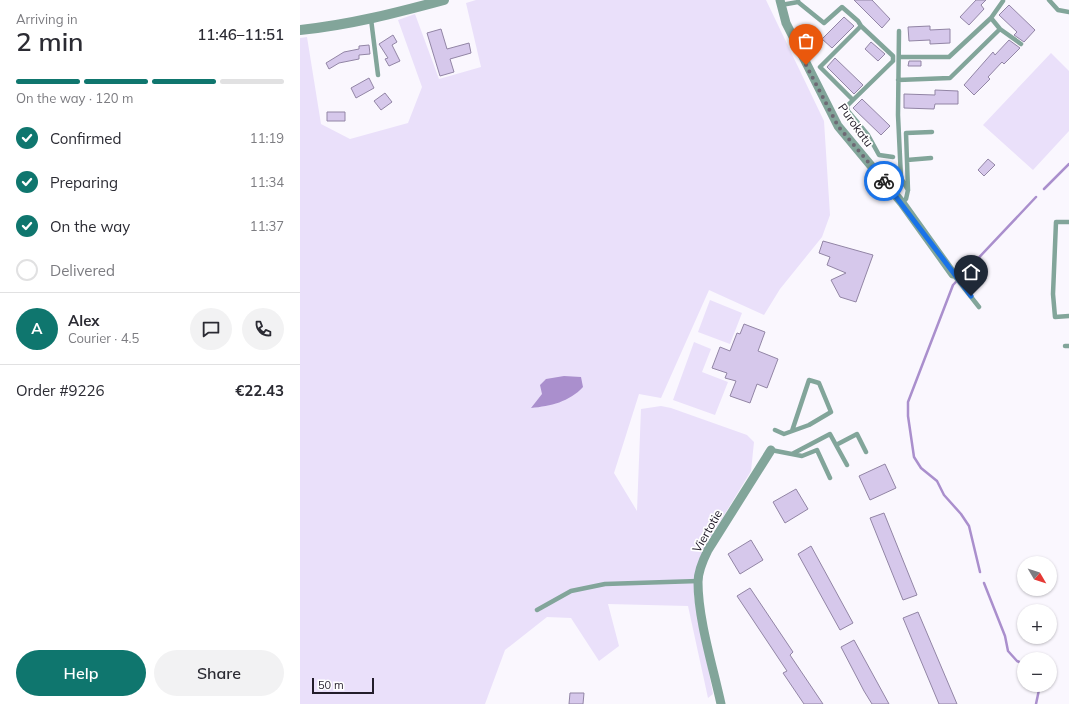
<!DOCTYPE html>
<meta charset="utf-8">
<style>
body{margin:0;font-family:Mulish,sans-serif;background:#f2f2f3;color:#2b2b33;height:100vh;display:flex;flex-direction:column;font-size:15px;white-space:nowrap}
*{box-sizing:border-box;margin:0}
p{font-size:13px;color:#7c7c81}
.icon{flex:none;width:22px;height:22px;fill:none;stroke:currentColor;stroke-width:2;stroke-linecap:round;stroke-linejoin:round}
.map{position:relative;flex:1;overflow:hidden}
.sheet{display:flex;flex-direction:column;background:#fff;width:300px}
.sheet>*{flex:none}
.needle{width:26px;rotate:129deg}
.buttons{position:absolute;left:717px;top:556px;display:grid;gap:8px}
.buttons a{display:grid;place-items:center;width:40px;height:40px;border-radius:50%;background:#fff;box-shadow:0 1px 3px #0004;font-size:20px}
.scale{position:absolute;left:12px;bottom:10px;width:62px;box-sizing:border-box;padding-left:4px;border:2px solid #231d2a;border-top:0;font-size:11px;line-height:14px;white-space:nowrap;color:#231d2a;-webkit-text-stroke:3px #fff;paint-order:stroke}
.pin{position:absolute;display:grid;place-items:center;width:34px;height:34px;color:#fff;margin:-41px -17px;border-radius:50% 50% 50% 0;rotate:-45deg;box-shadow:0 0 4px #0007}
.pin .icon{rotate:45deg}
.courier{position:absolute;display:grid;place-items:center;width:40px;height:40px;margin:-20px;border:3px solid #1a73e8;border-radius:50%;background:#fff;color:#222;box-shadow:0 1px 5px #0007}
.headline em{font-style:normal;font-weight:600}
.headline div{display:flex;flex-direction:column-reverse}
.headline{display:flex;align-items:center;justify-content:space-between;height:68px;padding:0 16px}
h1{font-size:26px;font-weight:600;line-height:30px}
.bar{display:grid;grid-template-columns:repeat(4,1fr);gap:6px 4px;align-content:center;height:48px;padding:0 16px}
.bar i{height:5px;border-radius:3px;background:#e1e1e2}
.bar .selected{background:#0f766e}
.bar p{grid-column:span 4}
.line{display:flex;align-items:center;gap:10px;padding:0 16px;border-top:1px solid #e1e1e2}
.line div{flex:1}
.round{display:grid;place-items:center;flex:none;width:42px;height:42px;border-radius:21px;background:#f2f2f3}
ol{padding:0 16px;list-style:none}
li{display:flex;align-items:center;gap:12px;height:44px}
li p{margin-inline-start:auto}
li .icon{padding:4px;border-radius:50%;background:#0f766e;color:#fff;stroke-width:4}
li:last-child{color:#7c7c81}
li i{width:22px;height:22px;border:2px solid #e1e1e2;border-radius:50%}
.primary-button{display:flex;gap:8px;margin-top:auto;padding:8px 16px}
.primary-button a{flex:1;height:46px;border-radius:24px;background:#0f766e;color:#fff;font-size:16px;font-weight:600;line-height:46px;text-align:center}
.primary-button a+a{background:#f2f2f3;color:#2b2b33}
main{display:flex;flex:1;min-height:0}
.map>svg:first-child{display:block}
.green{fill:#eae0fa}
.water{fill:#aa8fcd}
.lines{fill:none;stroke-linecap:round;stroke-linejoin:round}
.stream{stroke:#aa8fcd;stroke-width:2.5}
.building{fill:#d6c8eb;stroke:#9285a5}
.service{stroke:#82a59a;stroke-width:4.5}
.minor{stroke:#82a59a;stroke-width:9}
.tertiary{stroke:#82a59a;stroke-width:10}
.done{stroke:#6e6974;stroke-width:4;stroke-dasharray:0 7.2}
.route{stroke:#1a73e8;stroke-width:5}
.labels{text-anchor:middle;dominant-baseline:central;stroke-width:3.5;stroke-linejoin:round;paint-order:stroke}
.street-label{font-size:12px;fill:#231d2a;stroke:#fff}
</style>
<main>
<section class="sheet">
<div class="headline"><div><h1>2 min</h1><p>Arriving in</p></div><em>11:46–11:51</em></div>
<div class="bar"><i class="selected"></i><i class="selected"></i><i class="selected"></i><i></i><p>On the way · 120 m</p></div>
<ol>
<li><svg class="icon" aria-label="check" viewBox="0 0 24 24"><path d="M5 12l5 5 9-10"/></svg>Confirmed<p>11:19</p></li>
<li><svg class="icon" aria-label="check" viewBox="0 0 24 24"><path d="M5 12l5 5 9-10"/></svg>Preparing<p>11:34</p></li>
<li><svg class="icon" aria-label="check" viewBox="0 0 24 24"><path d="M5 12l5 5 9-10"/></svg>On the way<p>11:37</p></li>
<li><i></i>Delivered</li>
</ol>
<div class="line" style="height:72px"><b class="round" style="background:#0f766e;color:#fff">A</b><div><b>Alex</b><p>Courier · 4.5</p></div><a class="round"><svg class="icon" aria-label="chat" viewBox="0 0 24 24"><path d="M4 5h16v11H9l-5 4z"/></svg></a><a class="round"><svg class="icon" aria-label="phone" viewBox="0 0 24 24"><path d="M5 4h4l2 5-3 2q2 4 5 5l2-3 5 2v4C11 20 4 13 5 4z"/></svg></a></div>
<div class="line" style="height:52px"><div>Order #9226</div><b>€22.43</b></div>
<div class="primary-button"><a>Help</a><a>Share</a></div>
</section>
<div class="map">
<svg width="769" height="704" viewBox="0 0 769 704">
<rect width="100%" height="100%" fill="#faf7fe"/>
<path class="green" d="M176,0H466L524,121L530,215L522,237L480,289L464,315L409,290L361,398L339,394L314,473L337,511L341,409L361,406L371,408L447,435L454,442L451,471L412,535L399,561L395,579L394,596L413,694L408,698L388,606L308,604L319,646L299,661L271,618L247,617L205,650L185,704H0V38L7,37L21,124L50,139L108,123L122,87L98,20L115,14L139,79L181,67L166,3Z
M751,53L769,71V131L733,170L683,125Z
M410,300L442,313L430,344L398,332Z
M394,342L411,349L402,372L428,382L415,415L373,400Z"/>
<path class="water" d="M264,376L281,377L283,387C269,402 251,406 231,408L242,394L240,385L246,379Z"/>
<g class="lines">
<path class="stream" d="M744,189L769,164
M680,572L669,526L661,514L644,495L637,481L621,468L614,457L608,416V402L653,285L736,197
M684,583L705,636L708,651L717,661L724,664
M736,704L740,685"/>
</g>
<path class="building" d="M554,0H572L590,19L582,28Z
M676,0H686L681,5L684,9L669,25L660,17Z
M709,5L735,30L724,42L714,35L717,32L699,15Z
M544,17L554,26L532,48L522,39Z
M630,26V30L650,29V43L630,44V40L609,41L608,27Z
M141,29L147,49L169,43L171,53L150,59L154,72L140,76L127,33Z
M93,35L97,42L92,45L100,61L89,66L85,59L88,58L79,44Z
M709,40L720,48L704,64L702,62L688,77L690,79L674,95L664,85L693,52L695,55Z
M571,42L585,54L578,61L565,49Z
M69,45L70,54L59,55V59L39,63L29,69L26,63L44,52L59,49V46Z
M535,58L563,85L554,94L527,67Z
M609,61H621V66H608Z
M69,78L74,88L56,98L51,88Z
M635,90L658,91V104H635L634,109L604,108V94L635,95Z
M85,93L92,102L81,110L74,101Z
M562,99L590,126L581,135L553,108Z
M27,112H45V121H27Z
M688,159L695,165L684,176L678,170Z
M523,241L573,255L556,302L540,297L531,280L546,273L527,265L530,257L519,253Z
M444,324L465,332L458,351L478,359L467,388L457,384L450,403L430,396L436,381L425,378L427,373L412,368L420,347L430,351L437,333L440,334Z
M585,464L596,488L570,500L559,476Z
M496,489L508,509L485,523L473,502Z
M584,513L617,595L603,600L570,518Z
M451,540L463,560L440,574L428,554Z
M511,546L553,623L540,630L498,554Z
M450,588L493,652L490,655L523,704H504L483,673L487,671L437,596Z
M618,612L657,704H639L603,618Z
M554,640L589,704H572L564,691L541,647Z
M270,693H284L283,704H269Z"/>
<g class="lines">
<path class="service" d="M749,0L758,10L769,12
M498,2L524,23L542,7L558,21L561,26L520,67L553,100L593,61V56L561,26
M481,5L498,2V0
M691,18L703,1
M71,19L78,75
M700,29L721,44
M599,31L598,115L601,178L608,190
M598,80L650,78L700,29L691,18L649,57H599
M553,100L547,106L548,111L568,135L579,155L593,157
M607,160L631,158
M602,203L606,199L608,190L606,133L632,132
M769,222H756L753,294L755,317L769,316
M653,274L679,307
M765,346H769
M475,430L484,434L509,425L531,412L519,383L509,380L492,431
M536,445L557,434L566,452
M471,450L502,456L517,450L530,478
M492,454L530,434L547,465
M237,610L271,591L305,584L398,581"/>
<path class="minor" d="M480,0L486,23L538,126L602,203L653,274
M421,704C413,667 398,619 398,582C398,571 403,560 408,550L471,450"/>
<path class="tertiary" d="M0,30C49,25 96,13 144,0"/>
</g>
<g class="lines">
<path class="done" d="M506,65L538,126L584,181"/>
<path class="route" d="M584,181L671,296"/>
</g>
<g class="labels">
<g class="street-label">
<text transform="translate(556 125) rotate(54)">Purokatu</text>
<text transform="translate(407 531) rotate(-60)">Viertotie</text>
</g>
</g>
</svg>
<div class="buttons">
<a><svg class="needle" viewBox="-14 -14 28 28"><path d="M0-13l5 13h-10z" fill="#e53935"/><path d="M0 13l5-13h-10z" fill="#7c7c81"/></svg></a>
<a>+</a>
<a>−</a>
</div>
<div class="scale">50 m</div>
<div class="pin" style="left:506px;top:65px;background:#ea580c"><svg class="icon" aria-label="bag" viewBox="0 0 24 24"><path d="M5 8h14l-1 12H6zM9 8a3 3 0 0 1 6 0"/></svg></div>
<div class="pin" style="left:671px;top:296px;background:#1f2937"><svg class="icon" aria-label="home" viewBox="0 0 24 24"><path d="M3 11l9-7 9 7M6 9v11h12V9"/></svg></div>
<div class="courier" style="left:584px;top:181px"><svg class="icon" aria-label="bike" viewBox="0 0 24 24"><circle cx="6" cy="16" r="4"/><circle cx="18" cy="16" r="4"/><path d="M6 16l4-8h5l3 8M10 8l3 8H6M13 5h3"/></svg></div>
</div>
</main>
